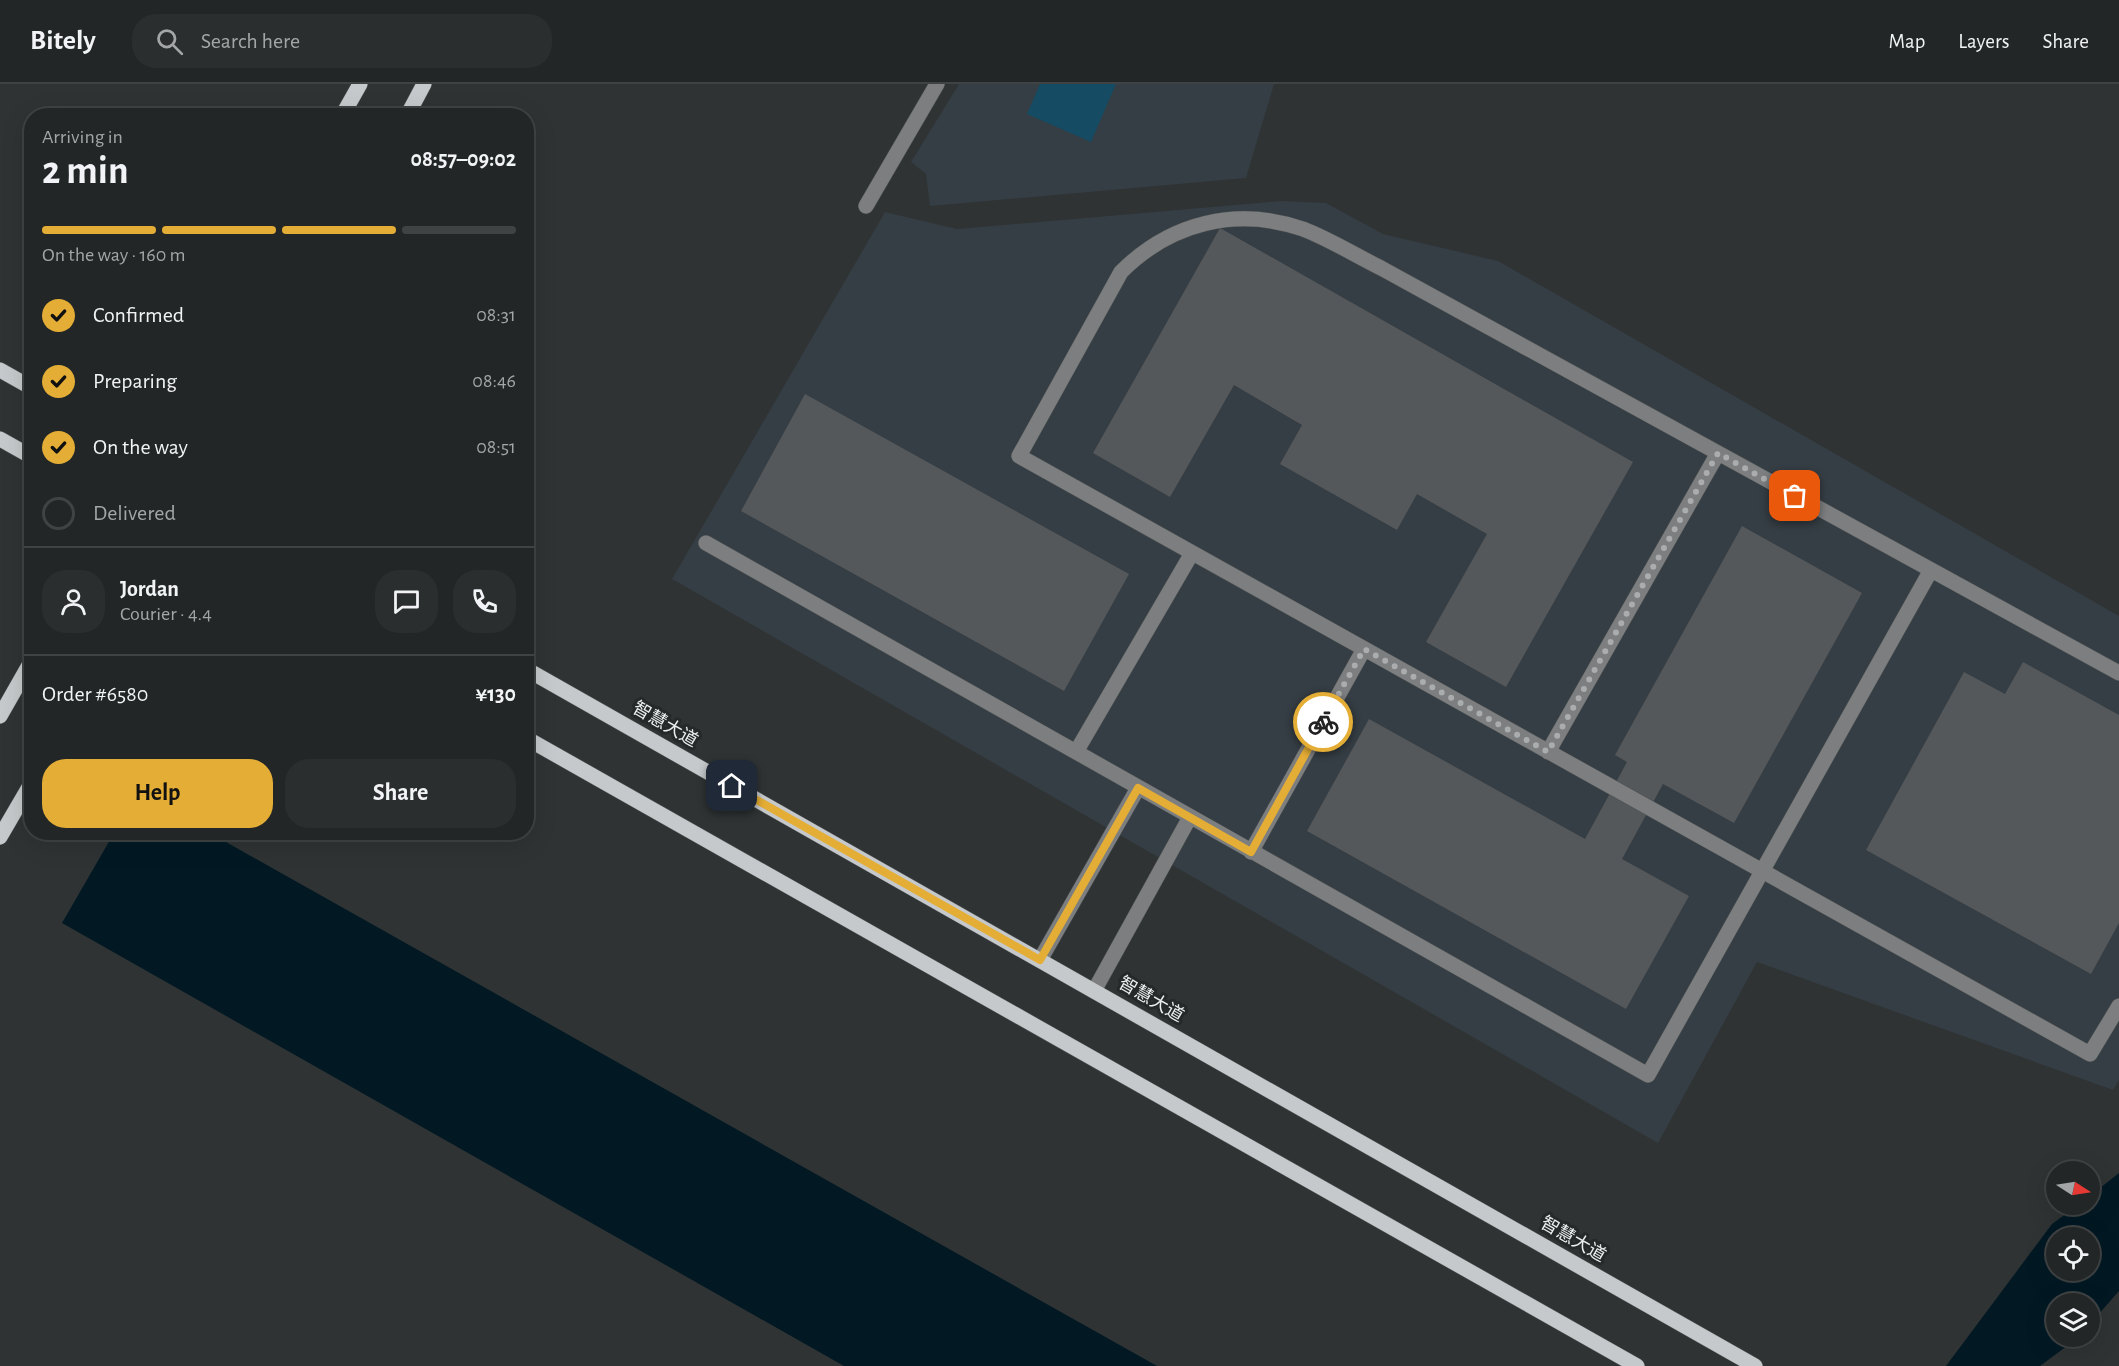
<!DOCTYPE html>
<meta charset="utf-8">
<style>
body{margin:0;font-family:"Alegreya Sans","Noto Sans SC",sans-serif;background:#2b2e2f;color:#f1f3f6;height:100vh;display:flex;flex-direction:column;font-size:22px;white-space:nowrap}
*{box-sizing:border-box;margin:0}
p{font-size:20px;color:#a3a5a7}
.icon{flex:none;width:33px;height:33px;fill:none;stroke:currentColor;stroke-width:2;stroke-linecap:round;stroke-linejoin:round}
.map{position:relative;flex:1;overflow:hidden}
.drawer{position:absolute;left:24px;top:24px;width:510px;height:732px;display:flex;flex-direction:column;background:#232627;border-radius:24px;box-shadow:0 6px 24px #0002,0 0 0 2px #404344}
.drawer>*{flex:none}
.needle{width:39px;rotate:102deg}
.tools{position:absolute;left:2046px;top:1077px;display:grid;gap:12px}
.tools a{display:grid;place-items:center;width:54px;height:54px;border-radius:50%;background:#232627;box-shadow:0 6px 24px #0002,0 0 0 2px #404344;font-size:30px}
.pin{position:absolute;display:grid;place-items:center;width:51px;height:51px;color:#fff;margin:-26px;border-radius:12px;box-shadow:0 3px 9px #0006}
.courier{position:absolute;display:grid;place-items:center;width:60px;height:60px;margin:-30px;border:4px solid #e4ad35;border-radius:50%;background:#fff;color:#222;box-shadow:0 2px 8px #0007}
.overview em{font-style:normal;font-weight:600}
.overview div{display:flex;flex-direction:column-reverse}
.overview{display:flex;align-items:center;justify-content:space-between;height:102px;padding:0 18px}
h1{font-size:39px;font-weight:600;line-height:45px}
.bar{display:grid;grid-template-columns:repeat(4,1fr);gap:9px 6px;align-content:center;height:72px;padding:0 18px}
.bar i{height:8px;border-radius:4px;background:#404344}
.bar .current{background:#e4ad35}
.bar p{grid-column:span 4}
.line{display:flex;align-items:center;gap:15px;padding:0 18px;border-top:2px solid #404344}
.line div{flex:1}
.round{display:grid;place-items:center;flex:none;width:63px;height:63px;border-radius:24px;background:#2b2e2f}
ol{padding:0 18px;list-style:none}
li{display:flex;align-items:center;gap:18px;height:66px}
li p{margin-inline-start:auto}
li .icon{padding:6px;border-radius:50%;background:#e4ad35;color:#111;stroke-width:4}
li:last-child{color:#a3a5a7}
li i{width:33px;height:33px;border:3px solid #404344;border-radius:50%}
.cta{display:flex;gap:12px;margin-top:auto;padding:12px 18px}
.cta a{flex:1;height:69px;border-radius:24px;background:#e4ad35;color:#111;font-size:24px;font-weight:600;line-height:69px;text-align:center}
.cta a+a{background:#2b2e2f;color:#f1f3f6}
header{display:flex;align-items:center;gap:36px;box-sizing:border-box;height:84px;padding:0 30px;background:#232627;border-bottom:2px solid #404344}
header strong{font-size:28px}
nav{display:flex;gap:33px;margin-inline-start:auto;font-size:21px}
.search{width:420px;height:54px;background:#2b2e2f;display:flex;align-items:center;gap:15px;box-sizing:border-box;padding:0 21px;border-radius:24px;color:#a3a5a7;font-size:22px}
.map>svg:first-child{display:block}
.built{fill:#353e44}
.green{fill:#154b63}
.water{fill:#021924;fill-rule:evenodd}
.building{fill:#55585a}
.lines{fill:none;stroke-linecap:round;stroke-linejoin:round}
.minor-casing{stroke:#4d5152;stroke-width:16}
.major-casing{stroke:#4d5152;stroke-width:16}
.minor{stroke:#7c7e7f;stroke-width:15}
.major{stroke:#c6c9cb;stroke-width:15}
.done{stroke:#aaadae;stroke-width:6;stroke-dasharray:0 10.8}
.route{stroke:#e4ad35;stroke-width:8}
.labels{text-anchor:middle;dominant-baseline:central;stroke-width:6;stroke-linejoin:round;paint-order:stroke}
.street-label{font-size:18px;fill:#edeff0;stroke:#25292a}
</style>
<header>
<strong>Bitely</strong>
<div class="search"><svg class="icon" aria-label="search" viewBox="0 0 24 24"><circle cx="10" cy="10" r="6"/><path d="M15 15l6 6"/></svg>Search here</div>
<nav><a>Map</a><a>Layers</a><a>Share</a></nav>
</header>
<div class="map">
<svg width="2119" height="1282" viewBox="0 0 2119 1282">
<rect width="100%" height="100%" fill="#2f3334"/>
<path class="built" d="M959,0H1274L1246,94L930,122L926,90L911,78Z
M1282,117L1326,119L1383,150L1498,177L2119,532V996L2113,1006L1757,878L1658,1059L672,495L885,128L957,145Z"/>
<path class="green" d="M1040,0H1116L1091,58L1027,30Z"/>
<path class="water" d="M114,749H210L1157,1282H844L62,839Z
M2119,1089V1207L2090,1240V1220H2056V1252L2079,1253L2040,1282H1946L2052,1140L2078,1121L2090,1120V1112ZM2056,1154H2090V1186H2056Z"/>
<path class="building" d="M1220,144L1633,378L1506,603L1426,558L1487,450L1417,410L1397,446L1280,380L1302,341L1234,301L1170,413L1093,369Z
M805,310L1129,490L1064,607L741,427Z
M1742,442L1862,509L1734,739L1663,700L1622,775L1689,812L1626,925L1307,747L1369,635L1585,755L1627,678L1615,671Z
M2023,578L2119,631V839L2091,890L1866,766L1964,588L2005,610Z"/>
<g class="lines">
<g class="minor-casing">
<path id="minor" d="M866,122L937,0
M706,459L1648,991L1931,486
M2119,589L1381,184C1355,171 1329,155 1303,145C1236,122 1170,139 1121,188L1019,372L2090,970L2119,922
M1076,668L1192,469
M1548,668L1718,369
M1251,768L1364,565
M1040,876L1138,704
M1094,907L1190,733"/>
</g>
<g class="major-casing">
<path id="major" d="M342,32L360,0
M407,32L424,0
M0,286L32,304
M0,355L32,373
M526,585L1755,1282
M0,632L32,576
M526,654L1637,1282
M0,753L32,698"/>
</g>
<use href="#minor" class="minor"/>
<use href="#major" class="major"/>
</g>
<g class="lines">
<path class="done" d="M1323,638L1364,565L1548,668L1718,369L1795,412"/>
<path class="route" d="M732,702L1040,876L1138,704L1251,768L1323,638"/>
</g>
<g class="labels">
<g class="street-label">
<text transform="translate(665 641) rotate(30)">智慧大道</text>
<text transform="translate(1151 916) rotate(30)">智慧大道</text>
<text transform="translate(1573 1156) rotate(30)">智慧大道</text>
</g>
</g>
</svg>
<div class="tools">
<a><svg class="needle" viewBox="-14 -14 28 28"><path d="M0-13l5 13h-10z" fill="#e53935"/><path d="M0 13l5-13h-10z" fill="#a3a5a7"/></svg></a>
<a><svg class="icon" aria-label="locate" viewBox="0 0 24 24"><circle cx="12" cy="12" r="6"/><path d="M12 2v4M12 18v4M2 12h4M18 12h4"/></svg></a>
<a><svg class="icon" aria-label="layers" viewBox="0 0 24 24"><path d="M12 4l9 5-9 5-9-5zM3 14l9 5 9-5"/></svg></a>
</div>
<div class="pin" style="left:1795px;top:412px;background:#ea580c"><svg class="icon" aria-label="bag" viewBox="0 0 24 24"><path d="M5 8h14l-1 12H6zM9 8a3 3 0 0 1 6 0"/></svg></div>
<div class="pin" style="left:732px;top:702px;background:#1f2937"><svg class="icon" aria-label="home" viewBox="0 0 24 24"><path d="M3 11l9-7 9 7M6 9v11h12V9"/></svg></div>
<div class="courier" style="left:1323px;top:638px"><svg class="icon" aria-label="bike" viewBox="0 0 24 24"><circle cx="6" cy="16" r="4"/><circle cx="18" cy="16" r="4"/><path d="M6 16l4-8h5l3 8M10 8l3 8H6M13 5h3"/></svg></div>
<section class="drawer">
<div class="overview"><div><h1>2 min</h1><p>Arriving in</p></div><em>08:57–09:02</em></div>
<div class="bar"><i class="current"></i><i class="current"></i><i class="current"></i><i></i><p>On the way · 160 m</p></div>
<ol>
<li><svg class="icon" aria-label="check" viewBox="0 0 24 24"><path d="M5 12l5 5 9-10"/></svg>Confirmed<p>08:31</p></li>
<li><svg class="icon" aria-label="check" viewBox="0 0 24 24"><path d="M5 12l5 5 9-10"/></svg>Preparing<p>08:46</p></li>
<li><svg class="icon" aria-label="check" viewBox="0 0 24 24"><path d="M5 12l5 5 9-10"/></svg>On the way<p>08:51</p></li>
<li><i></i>Delivered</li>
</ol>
<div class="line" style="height:108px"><a class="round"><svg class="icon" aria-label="person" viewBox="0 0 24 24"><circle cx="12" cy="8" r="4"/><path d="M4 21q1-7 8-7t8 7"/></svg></a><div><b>Jordan</b><p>Courier · 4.4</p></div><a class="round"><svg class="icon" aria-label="chat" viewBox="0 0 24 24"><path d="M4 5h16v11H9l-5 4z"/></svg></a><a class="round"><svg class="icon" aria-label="phone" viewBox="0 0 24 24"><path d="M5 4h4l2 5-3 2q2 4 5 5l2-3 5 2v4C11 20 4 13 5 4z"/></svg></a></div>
<div class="line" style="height:78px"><div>Order #6580</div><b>¥130</b></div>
<div class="cta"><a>Help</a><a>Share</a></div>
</section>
</div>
